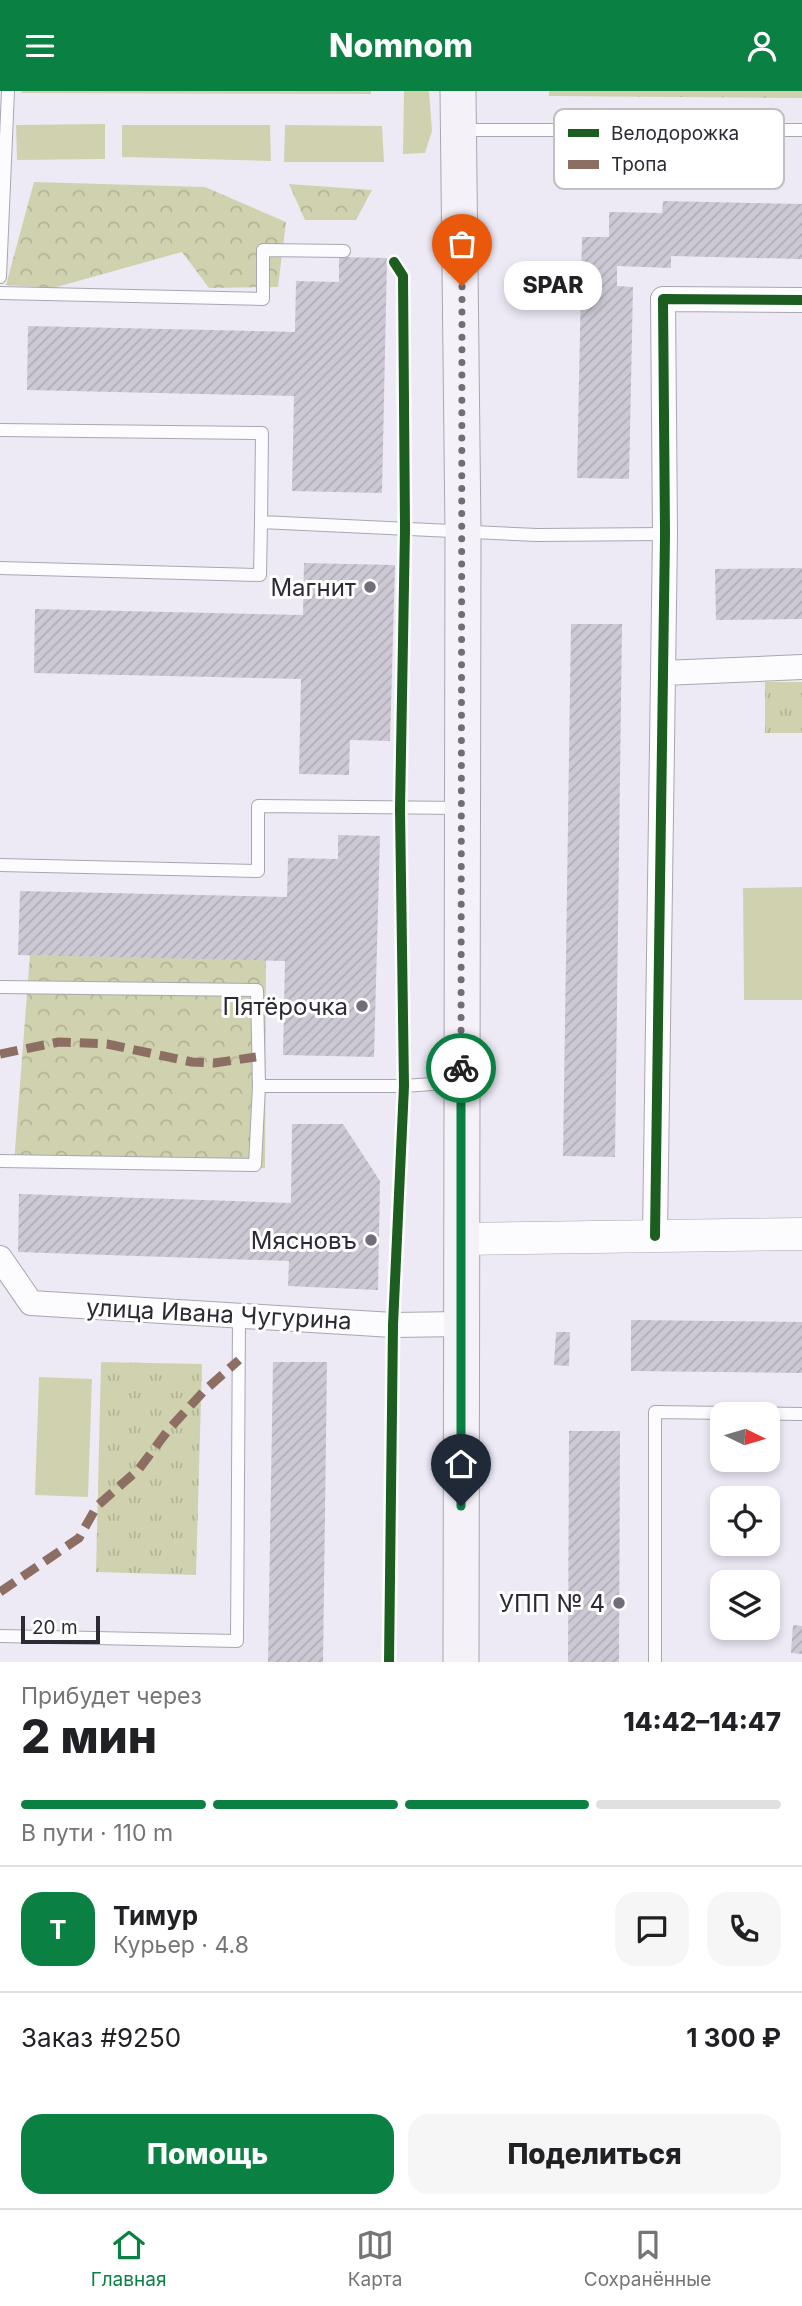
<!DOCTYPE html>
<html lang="ru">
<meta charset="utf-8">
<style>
body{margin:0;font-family:Inter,sans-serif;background:#f6f6f6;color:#202124;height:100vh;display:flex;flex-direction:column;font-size:26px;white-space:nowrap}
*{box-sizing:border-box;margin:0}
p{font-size:23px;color:#757577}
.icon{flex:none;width:38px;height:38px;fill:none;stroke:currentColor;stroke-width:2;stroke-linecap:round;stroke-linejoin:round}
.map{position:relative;height:1571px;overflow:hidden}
.sheet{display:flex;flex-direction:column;background:#fff;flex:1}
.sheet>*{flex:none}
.needle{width:46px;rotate:95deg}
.controls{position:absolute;left:710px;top:1311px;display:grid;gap:14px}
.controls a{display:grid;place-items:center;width:70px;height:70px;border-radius:14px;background:#fff;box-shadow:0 4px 10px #0003;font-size:35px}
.scale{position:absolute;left:21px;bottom:18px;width:79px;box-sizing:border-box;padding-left:7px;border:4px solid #2e2a35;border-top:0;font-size:19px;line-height:24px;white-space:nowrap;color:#2e2a35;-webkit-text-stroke:5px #fff;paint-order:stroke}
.pin{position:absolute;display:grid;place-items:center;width:60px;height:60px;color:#fff;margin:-72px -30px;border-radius:50% 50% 50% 0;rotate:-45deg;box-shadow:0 0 7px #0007}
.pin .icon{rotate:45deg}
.courier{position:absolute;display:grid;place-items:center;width:70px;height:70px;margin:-35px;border:5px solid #0b8043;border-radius:50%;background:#fff;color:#222;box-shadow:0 2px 9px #0007}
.bubble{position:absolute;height:49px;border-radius:21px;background:#fff;box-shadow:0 4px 10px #0003;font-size:23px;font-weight:800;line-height:49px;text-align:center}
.summary em{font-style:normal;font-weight:800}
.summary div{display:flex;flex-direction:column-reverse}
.summary{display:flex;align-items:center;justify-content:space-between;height:119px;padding:0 21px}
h1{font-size:46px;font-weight:800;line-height:52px}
.bar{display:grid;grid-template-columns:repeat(4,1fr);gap:10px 7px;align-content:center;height:84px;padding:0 21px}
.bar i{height:9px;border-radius:5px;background:#e0e0e0}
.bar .selected{background:#0b8043}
.bar p{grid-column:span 4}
.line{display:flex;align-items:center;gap:18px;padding:0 21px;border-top:2px solid #e0e0e0}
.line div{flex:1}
.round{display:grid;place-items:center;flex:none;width:74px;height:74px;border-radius:21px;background:#f6f6f6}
.button{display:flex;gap:14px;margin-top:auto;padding:14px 21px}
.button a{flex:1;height:80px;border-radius:21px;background:#0b8043;color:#fff;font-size:28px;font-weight:800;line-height:80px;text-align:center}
.button a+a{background:#f6f6f6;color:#202124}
header{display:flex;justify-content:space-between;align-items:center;height:91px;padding:0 21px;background:#0b8043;color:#fff;font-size:32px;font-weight:800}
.dock{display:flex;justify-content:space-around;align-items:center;height:98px;border-top:2px solid #e0e0e0;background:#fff;font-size:19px;color:#757577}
.dock a{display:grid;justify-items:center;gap:4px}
.dock .selected{color:#0b8043}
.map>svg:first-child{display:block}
.grass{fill:#d0d2af}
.forest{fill:url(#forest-crowns)}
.park{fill:url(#park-tufts)}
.building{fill:url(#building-hatch)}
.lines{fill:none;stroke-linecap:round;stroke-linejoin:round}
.service-casing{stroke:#a9a6b1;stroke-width:14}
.minor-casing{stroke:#a9a6b1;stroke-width:26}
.tertiary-casing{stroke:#a9a6b1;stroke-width:33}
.secondary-casing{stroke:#a9a6b1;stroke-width:37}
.service{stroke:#fcfcfe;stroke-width:12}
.minor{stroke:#fcfcfe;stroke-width:24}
.tertiary{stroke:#fcfcfe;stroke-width:32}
.secondary{stroke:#f4f2f8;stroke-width:35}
.quiet{stroke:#8d6e63;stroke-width:9;stroke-dasharray:18 9;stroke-linecap:butt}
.cycleway-casing{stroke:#fff;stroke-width:15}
.cycleway{stroke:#1b5e20;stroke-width:10}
.done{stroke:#716d79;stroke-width:7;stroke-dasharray:0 12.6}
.route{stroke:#0b8043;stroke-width:9}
.poi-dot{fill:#716d79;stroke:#fff;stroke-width:2.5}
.labels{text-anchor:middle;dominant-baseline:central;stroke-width:6;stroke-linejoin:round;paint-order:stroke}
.poi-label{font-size:24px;fill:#2e2a35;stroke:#fff;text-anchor:end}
.street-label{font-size:24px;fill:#2e2a35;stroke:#fff}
.key{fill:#fff;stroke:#c0bfc2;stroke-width:2}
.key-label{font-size:19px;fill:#2e2a35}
</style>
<header><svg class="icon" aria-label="menu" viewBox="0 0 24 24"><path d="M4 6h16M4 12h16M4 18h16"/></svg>Nomnom<svg class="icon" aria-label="person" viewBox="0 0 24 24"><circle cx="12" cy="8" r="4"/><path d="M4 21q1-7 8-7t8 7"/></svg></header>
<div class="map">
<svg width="802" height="1571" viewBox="0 0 802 1571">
<defs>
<pattern id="forest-crowns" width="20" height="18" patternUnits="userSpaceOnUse" patternTransform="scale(1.75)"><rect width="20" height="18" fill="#d0d2af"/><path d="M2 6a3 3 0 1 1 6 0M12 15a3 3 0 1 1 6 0" fill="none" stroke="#b3b497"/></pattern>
<pattern id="park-tufts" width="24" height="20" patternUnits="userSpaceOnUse" patternTransform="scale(1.75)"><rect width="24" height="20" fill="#d0d2af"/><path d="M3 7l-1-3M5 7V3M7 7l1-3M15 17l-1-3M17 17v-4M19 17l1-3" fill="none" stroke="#b3b497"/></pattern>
<pattern id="building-hatch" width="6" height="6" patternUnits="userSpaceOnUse" patternTransform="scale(1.75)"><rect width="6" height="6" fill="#ccc9d4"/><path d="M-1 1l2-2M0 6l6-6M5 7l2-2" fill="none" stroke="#b0adb7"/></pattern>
</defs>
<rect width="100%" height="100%" fill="#edeaf6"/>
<path class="grass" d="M404,0H429L432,40L425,62L403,63Z
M105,33V68L17,69L16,34Z
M122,34H270L271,70L122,66Z
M285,34L382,35L384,71H284Z
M802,796V909H744L743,797Z
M39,1286L92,1288L88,1406L35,1404Z"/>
<path class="forest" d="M22,0H371V3L21,2Z
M34,91L205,96L286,131L278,196L209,197L182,161L53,197L6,194Z
M289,93L372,99L356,129H305Z
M30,864L266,869L265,1077L14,1071Z"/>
<path class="park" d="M549,0H802V7L549,5Z
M765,591H802V642H765Z
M101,1271L202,1273L196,1484L96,1481Z"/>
<path class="building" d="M663,110L802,113V168L671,165V177L617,175V195L633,196L629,388L577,387L582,146H609V121L662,122Z
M339,166L387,167L382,402L292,400L294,305L27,299L28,235L295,241L296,190L339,191Z
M304,472L395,474L390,650L350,649L349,684L299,683L301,588L34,582L35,518L303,524Z
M802,477V528L716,529L715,478Z
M571,533H622L615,1066L563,1065Z
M338,744L380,745L374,966L283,964L285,870L18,864L20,800L287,806L288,767L338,768Z
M292,1033H343L380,1090L378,1199L288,1195L289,1170L18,1161L19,1103L291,1112Z
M631,1229L802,1231V1282L631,1280Z
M556,1241H570L569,1275L554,1274Z
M273,1271H327L323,1571H268Z
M569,1340H620L619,1571H568Z
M793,1534L802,1535V1563L791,1562Z"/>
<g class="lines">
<g class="service-casing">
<path id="service" d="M459,39H802
M0,186L8,0
M0,202L263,208V159L344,160
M0,339L262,342L261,431
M0,477L260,484L261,431L537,444L665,443
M0,774L258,780V715L462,717
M0,896L257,899L259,995
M0,1070L255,1074L259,995H404L460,991
M0,1545L237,1550L239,1226
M655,1571V1321L802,1323"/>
</g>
<g class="minor-casing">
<path id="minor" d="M663,582L802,576
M655,1145L665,443L663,208L802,209
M0,1167L31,1212L393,1234L462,1233"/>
</g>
<g class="tertiary-casing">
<path id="tertiary" d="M462,1148L802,1143"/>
</g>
<g class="secondary-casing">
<path id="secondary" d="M458,0L463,441L461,1571"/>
</g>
<use href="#service" class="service"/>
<use href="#minor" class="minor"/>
<use href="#tertiary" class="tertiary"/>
<use href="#secondary" class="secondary"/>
<path class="quiet" d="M0,963L59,951L107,953L192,971L214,972L256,966
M0,1501L79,1447L97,1415L139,1378L169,1338L204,1300L239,1269"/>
<g class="cycleway-casing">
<path id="cycleway" d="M655,1145L665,443L663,208L802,209
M389,1571L393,1234L404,995L400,718L405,438L403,185L394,171"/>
</g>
<use href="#cycleway" class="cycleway"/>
</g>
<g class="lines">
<path class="done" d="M461,977L462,195"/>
<path class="route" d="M461,977V1415"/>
</g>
<g class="poi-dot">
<circle cx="370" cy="496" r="7"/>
<circle cx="362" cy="915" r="7"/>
<circle cx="371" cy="1149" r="7"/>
<circle cx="619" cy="1512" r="7"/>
</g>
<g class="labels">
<g class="poi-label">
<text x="356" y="496">Магнит</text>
<text x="348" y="915">Пятёрочка</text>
<text x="357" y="1149">Мясновъ</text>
<text x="605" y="1512">УПП № 4</text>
</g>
<g class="street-label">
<text transform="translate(219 1223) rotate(3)">улица Ивана Чугурина</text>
</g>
</g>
<rect x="554" y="18" width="230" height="80" rx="10" class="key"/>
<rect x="568" y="38" width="31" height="8" fill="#1b5e20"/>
<rect x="568" y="69" width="31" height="9" fill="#8d6e63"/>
<g class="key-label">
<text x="611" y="49">Велодорожка</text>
<text x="611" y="80">Тропа</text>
</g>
</svg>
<div class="controls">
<a><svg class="needle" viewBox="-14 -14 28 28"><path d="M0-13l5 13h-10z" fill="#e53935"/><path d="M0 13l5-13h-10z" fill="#757577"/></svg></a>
<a><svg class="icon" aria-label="locate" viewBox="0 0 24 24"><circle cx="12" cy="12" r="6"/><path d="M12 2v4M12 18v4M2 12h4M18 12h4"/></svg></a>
<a><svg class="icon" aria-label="layers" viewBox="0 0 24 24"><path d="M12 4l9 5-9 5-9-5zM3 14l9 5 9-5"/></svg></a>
</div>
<div class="scale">20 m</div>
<div class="pin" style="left:462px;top:195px;background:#ea580c"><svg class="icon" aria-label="bag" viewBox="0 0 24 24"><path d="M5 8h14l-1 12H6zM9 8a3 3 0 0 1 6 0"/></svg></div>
<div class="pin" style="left:461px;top:1415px;background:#1f2937"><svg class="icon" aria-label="home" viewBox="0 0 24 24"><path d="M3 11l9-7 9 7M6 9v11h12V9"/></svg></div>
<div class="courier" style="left:461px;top:977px"><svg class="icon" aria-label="bike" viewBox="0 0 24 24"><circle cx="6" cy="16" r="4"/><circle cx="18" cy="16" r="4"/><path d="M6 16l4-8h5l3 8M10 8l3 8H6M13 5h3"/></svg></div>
<div class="bubble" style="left:504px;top:170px;width:98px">SPAR</div>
</div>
<section class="sheet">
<div class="summary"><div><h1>2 мин</h1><p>Прибудет через</p></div><em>14:42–14:47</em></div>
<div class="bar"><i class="selected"></i><i class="selected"></i><i class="selected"></i><i></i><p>В пути · 110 m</p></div>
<div class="line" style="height:126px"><b class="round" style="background:#0b8043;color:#fff">Т</b><div><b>Тимур</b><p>Курьер · 4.8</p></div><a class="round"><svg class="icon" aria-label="chat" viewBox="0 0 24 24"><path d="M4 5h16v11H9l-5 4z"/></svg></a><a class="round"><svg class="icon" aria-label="phone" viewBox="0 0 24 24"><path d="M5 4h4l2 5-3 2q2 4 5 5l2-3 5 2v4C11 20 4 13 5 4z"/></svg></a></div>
<div class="line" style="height:91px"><div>Заказ #9250</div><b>1 300 ₽</b></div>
<div class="button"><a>Помощь</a><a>Поделиться</a></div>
</section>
<nav class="dock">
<a class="selected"><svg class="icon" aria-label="home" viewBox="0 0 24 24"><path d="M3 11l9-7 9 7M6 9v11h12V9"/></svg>Главная</a>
<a><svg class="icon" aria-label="map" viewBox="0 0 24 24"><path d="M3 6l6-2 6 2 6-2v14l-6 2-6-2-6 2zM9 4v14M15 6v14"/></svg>Карта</a>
<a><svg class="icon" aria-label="saved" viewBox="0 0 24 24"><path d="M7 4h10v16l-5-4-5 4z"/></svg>Сохранённые</a>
</nav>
